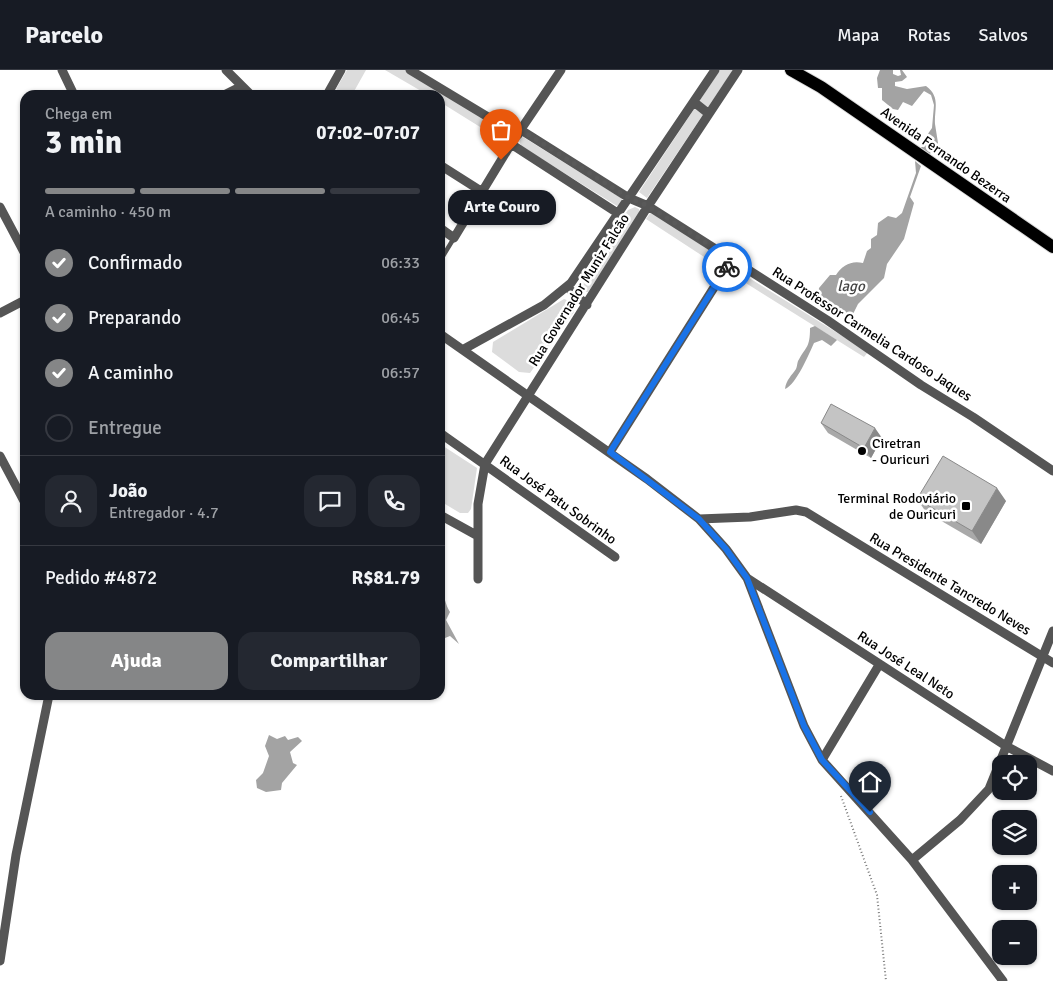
<!DOCTYPE html>
<html lang="pt">
<meta charset="utf-8">
<style>
body{margin:0;font-family:Signika,sans-serif;background:#242831;color:#f1f3f6;height:100vh;display:flex;flex-direction:column;font-size:19px;white-space:nowrap}
*{box-sizing:border-box;margin:0}
p{font-size:16px;color:#9ea1a6}
.icon{flex:none;width:28px;height:28px;fill:none;stroke:currentColor;stroke-width:2;stroke-linecap:round;stroke-linejoin:round}
.map{position:relative;flex:1;overflow:hidden}
.sheet{position:absolute;left:20px;top:20px;width:425px;height:610px;display:flex;flex-direction:column;background:#171b24;border-radius:15px;box-shadow:0 1px 4px #0004}
.sheet>*{flex:none}
.tools{position:absolute;left:992px;top:685px;display:grid;gap:10px}
.tools a{display:grid;place-items:center;width:45px;height:45px;border-radius:10px;background:#171b24;box-shadow:0 1px 4px #0004;font-size:25px}
.pin{position:absolute;display:grid;place-items:center;width:42px;height:42px;color:#fff;margin:-51px -21px;border-radius:50% 50% 50% 0;rotate:-45deg;box-shadow:0 0 5px #0007}
.pin .icon{rotate:45deg}
.courier{position:absolute;display:grid;place-items:center;width:50px;height:50px;margin:-25px;border:4px solid #1a73e8;border-radius:50%;background:#fff;color:#222;box-shadow:0 1px 6px #0007}
.bubble{position:absolute;height:35px;border-radius:15px;background:#171b24;box-shadow:0 1px 4px #0004;font-size:16px;font-weight:700;line-height:35px;text-align:center}
.summary em{font-style:normal;font-weight:700}
.summary div{display:flex;flex-direction:column-reverse}
.summary{display:flex;align-items:center;justify-content:space-between;height:85px;padding:0 25px}
h1{font-size:32px;font-weight:700;line-height:38px}
.bar{display:grid;grid-template-columns:repeat(4,1fr);gap:8px 5px;align-content:center;height:60px;padding:0 25px}
.bar i{height:6px;border-radius:4px;background:#363941}
.bar .active{background:#858687}
.bar p{grid-column:span 4}
.line{display:flex;align-items:center;gap:12px;padding:0 25px;border-top:1px solid #363941}
.line div{flex:1}
.round{display:grid;place-items:center;flex:none;width:52px;height:52px;border-radius:15px;background:#242831}
ol{padding:0 25px;list-style:none}
li{display:flex;align-items:center;gap:15px;height:55px}
li p{margin-inline-start:auto}
li .icon{padding:5px;border-radius:50%;background:#858687;color:#fff;stroke-width:4}
li:last-child{color:#9ea1a6}
li i{width:28px;height:28px;border:2px solid #363941;border-radius:50%}
.button{display:flex;gap:10px;margin-top:auto;padding:10px 25px}
.button a{flex:1;height:58px;border-radius:15px;background:#858687;color:#fff;font-size:20px;font-weight:700;line-height:58px;text-align:center}
.button a+a{background:#242831;color:#f1f3f6}
header{display:flex;align-items:center;gap:30px;box-sizing:border-box;height:70px;padding:0 25px;background:#171b24;border-bottom:1px solid #363941}
header strong{font-size:24px}
nav{display:flex;gap:28px;margin-inline-start:auto;font-size:18px}
.map>svg:first-child{display:block}
.green{fill:#dcdcdc}
.water{fill:#a3a3a3}
.lines{fill:none;stroke-linecap:round;stroke-linejoin:round}
.primary-casing{stroke:#dbdbdb;stroke-width:14}
.path{stroke:#777;stroke-width:2;stroke-dasharray:1 2.5;stroke-linecap:butt}
.service{stroke:#555;stroke-width:4.5}
.minor{stroke:#555;stroke-width:9}
.primary{stroke:#000;stroke-width:12}
.wall{fill:#a9a9a9}
.shaded-wall{fill:#898989}
.building{fill:#c4c4c4;stroke:#898989}
.done{stroke:#595959;stroke-width:5;stroke-dasharray:0 9}
.route{stroke:#1a73e8;stroke-width:6}
.poi-dot{fill:#000;stroke:#fff;stroke-width:2}
.labels{text-anchor:middle;dominant-baseline:central;stroke-width:5;stroke-linejoin:round;paint-order:stroke}
.street-label{font-size:14px;fill:#000;stroke:#fff}
.poi-label{font-size:14px;fill:#000;stroke:#fff;text-anchor:start}
.water-label{font-size:15px;font-style:italic;fill:#444;stroke:#fff}
</style>
<header>
<strong>Parcelo</strong>
<nav><a>Mapa</a><a>Rotas</a><a>Salvos</a></nav>
</header>
<div class="map">
<svg width="1053" height="911" viewBox="0 0 1053 911">
<rect width="100%" height="100%" fill="#fff"/>
<path class="green" d="M347,0H366L352,25H345L336,19Z
M385,0H405L512,65L504,77L501,70L440,32V25H428Z
M720,0H733L647,128L639,122Z
M523,67L621,128L623,131L619,135L617,136L521,76L519,70Z
M635,137L639,139L640,145L588,222H580L578,215L628,140Z
M651,142L726,191L721,198L646,149Z
M738,201L868,282L864,287L733,205Z
M564,229L572,232L574,242L530,303L519,302L492,282L493,272Z
M440,374L477,398L471,439L468,443H460L440,431Z"/>
<path class="water" d="M880,0H893V4L898,6L901,5L900,0H902L907,7L902,11L895,12V16L907,19L926,16C941,27 934,39 935,54C936,60 937,67 938,73L937,76L931,79L930,85L920,78L924,76L925,68L932,58L934,35L931,25L924,21L912,36L903,32L898,40L893,39L882,30V18H878L877,8Z
M915,91L921,96L910,127L914,133L904,169L887,194L884,208L858,234L851,248L822,231L818,225L819,218L830,205H836C842,195 852,190 863,193L867,181L871,178V169L877,165L878,153L888,146L896,148L902,143L916,103Z
M815,256L837,270L831,276L822,270L814,273C809,284 796,315 785,319C786,310 792,305 796,299C797,297 797,294 798,291C806,276 810,278 810,258Z
M440,507L444,515L441,518C445,527 445,534 450,542L446,550L459,574L450,566L445,568L440,561Z
M269,665L277,669L285,666L288,670L298,667L302,671L290,682L293,693L297,695L282,713L281,720L266,722L257,718L256,710L263,703L269,686L265,676Z"/>
<g class="lines">
<g class="primary-casing">
<path id="primary" d="M791,0L821,17L1053,177"/>
</g>
<path class="path" d="M841,726L877,825L886,911"/>
<path class="service" d="M440,191L454,168"/>
<path class="minor" d="M62,0L74,25
M226,0L251,25
M410,0L518,65
M224,25L242,16
M327,25L341,0
M694,32L709,44
M521,60L629,128L648,136L827,250L921,315L973,347L1053,401
M511,74L619,144
M440,95L481,121
M0,137L25,184
M440,158L454,168L511,74L561,0
M567,217L587,235
M0,243L25,230
M440,264L647,409L699,449L726,479L747,508L804,656L822,690L912,790L1003,911
M464,279L544,235L571,213L715,0
M440,363L615,487
M610,382L732,189
M0,386L25,433
M440,445L478,466
M699,449L750,447L796,440L806,442L1053,593
M747,508L1006,676L1053,701
M478,509V434L485,394L648,136L738,0
M822,690L879,595
M912,790L960,750L989,719L1053,561
M0,891L16,785L49,625"/>
<use href="#primary" class="primary"/>
</g>
<path class="wall" d="M821,353L882,368L871,388L828,363Z
M917,429L1006,431L981,474L926,442Z"/>
<path class="shaded-wall" d="M875,358L882,368L871,388L864,378Z
M997,418L1006,431L981,474L972,461Z"/>
<path class="building" d="M831,334L875,358L864,378L821,353Z
M943,386L997,418L972,461L917,429Z"/>
<g class="lines">
<path class="done" d="M501,90L521,60L629,128L648,136L732,189L727,197"/>
<path class="route" d="M727,197L610,382L699,449L726,479L747,508L804,656L822,690L870,742"/>
</g>
<g class="poi-dot">
<circle cx="862" cy="381" r="5"/>
<rect x="961" y="431" width="10" height="10" rx="2.5"/>
</g>
<g class="labels">
<g class="street-label">
<text transform="translate(946 85) rotate(35)">Avenida Fernando Bezerra</text>
<text transform="translate(579 220) rotate(-58)">Rua Governador Muniz Falcão</text>
<text transform="translate(872 264) rotate(33)">Rua Professor Carmelia Cardoso Jaques</text>
<text transform="translate(558 430) rotate(36)">Rua José Patu Sobrinho</text>
<text transform="translate(950 514) rotate(31)">Rua Presidente Tancredo Neves</text>
<text transform="translate(906 595) rotate(33)">Rua José Leal Neto</text>
</g>
<g class="poi-label">
<text x="872" y="373">Ciretran<tspan x="872" dy="16">- Ouricuri</tspan></text>
<text x="956" y="428" text-anchor="end">Terminal Rodoviário<tspan x="956" dy="16">de Ouricuri</tspan></text>
</g>
<g class="water-label">
<text x="851" y="216">lago</text>
</g>
</g>
</svg>
<div class="tools">
<a><svg class="icon" aria-label="locate" viewBox="0 0 24 24"><circle cx="12" cy="12" r="6"/><path d="M12 2v4M12 18v4M2 12h4M18 12h4"/></svg></a>
<a><svg class="icon" aria-label="layers" viewBox="0 0 24 24"><path d="M12 4l9 5-9 5-9-5zM3 14l9 5 9-5"/></svg></a>
<a>+</a>
<a>−</a>
</div>
<div class="pin" style="left:501px;top:90px;background:#ea580c"><svg class="icon" aria-label="bag" viewBox="0 0 24 24"><path d="M5 8h14l-1 12H6zM9 8a3 3 0 0 1 6 0"/></svg></div>
<div class="pin" style="left:870px;top:742px;background:#1f2937"><svg class="icon" aria-label="home" viewBox="0 0 24 24"><path d="M3 11l9-7 9 7M6 9v11h12V9"/></svg></div>
<div class="courier" style="left:727px;top:197px"><svg class="icon" aria-label="bike" viewBox="0 0 24 24"><circle cx="6" cy="16" r="4"/><circle cx="18" cy="16" r="4"/><path d="M6 16l4-8h5l3 8M10 8l3 8H6M13 5h3"/></svg></div>
<div class="bubble" style="left:448px;top:120px;width:108px">Arte Couro</div>
<section class="sheet">
<div class="summary"><div><h1>3 min</h1><p>Chega em</p></div><em>07:02–07:07</em></div>
<div class="bar"><i class="active"></i><i class="active"></i><i class="active"></i><i></i><p>A caminho · 450 m</p></div>
<ol>
<li><svg class="icon" aria-label="check" viewBox="0 0 24 24"><path d="M5 12l5 5 9-10"/></svg>Confirmado<p>06:33</p></li>
<li><svg class="icon" aria-label="check" viewBox="0 0 24 24"><path d="M5 12l5 5 9-10"/></svg>Preparando<p>06:45</p></li>
<li><svg class="icon" aria-label="check" viewBox="0 0 24 24"><path d="M5 12l5 5 9-10"/></svg>A caminho<p>06:57</p></li>
<li><i></i>Entregue</li>
</ol>
<div class="line" style="height:90px"><a class="round"><svg class="icon" aria-label="person" viewBox="0 0 24 24"><circle cx="12" cy="8" r="4"/><path d="M4 21q1-7 8-7t8 7"/></svg></a><div><b>João</b><p>Entregador · 4.7</p></div><a class="round"><svg class="icon" aria-label="chat" viewBox="0 0 24 24"><path d="M4 5h16v11H9l-5 4z"/></svg></a><a class="round"><svg class="icon" aria-label="phone" viewBox="0 0 24 24"><path d="M5 4h4l2 5-3 2q2 4 5 5l2-3 5 2v4C11 20 4 13 5 4z"/></svg></a></div>
<div class="line" style="height:65px"><div>Pedido #4872</div><b>R$81.79</b></div>
<div class="button"><a>Ajuda</a><a>Compartilhar</a></div>
</section>
</div>
